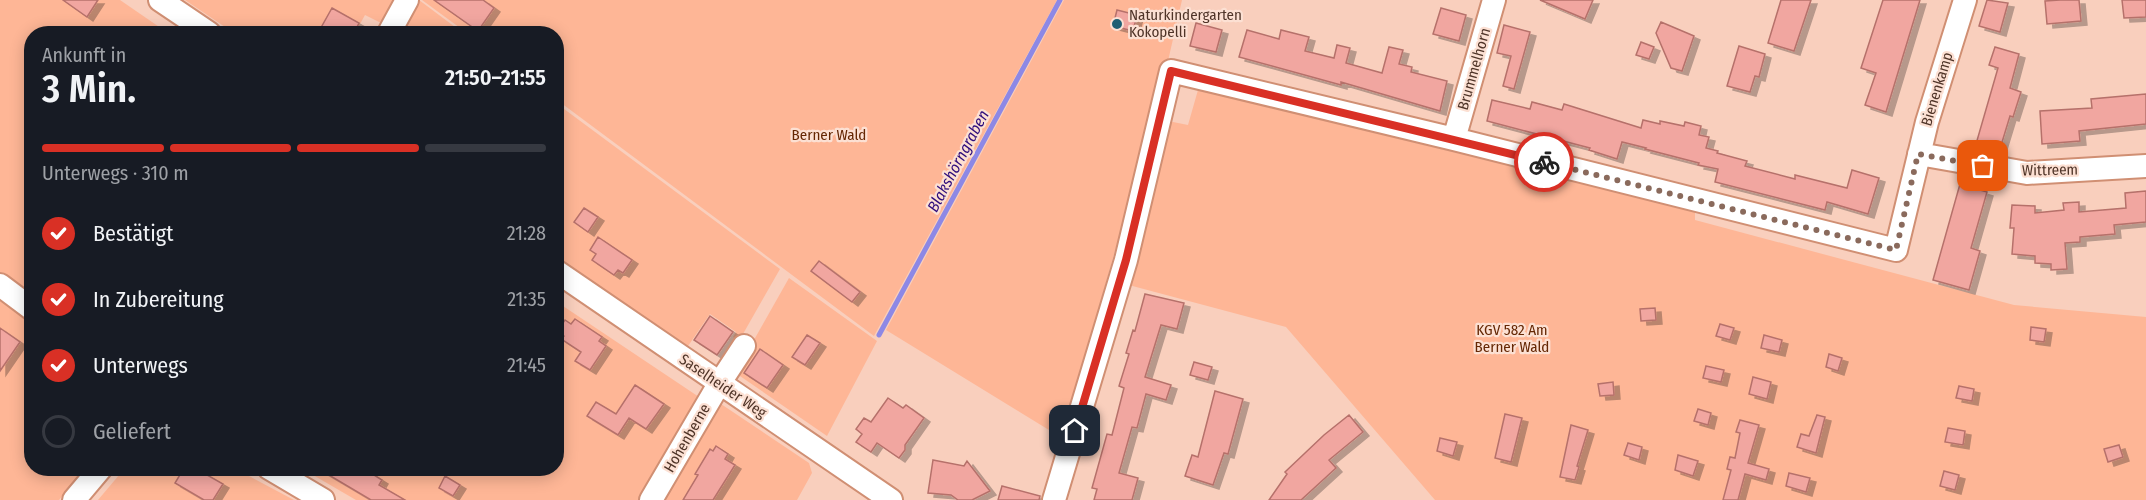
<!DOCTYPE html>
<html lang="de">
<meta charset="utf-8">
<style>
body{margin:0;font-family:"Fira Sans Condensed",sans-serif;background:#242831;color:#f1f3f6;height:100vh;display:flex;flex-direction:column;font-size:22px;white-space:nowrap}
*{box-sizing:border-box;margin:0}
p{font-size:20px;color:#9ea1a6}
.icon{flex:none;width:33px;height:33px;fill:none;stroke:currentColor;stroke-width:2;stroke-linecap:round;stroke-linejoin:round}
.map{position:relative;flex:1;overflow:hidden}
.panel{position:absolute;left:24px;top:26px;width:540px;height:450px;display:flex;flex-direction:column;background:#171b24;border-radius:24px;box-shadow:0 3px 15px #0003}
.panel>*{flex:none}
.pin{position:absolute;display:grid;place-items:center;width:51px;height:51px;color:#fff;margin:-26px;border-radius:12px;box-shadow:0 3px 9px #0006}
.courier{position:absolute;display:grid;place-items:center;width:60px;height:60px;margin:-30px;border:4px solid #d93025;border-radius:50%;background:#fff;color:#222;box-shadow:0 2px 8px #0007}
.overview em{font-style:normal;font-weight:600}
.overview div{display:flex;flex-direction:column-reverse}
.overview{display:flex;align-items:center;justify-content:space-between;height:102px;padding:0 18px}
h1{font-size:39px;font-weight:600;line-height:45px}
.bar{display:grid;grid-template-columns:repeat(4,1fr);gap:9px 6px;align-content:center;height:72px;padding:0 18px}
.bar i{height:8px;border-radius:4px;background:#363941}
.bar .on{background:#d93025}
.bar p{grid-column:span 4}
ol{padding:0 18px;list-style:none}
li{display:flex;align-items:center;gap:18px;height:66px}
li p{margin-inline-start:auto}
li .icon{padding:6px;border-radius:50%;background:#d93025;color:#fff;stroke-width:4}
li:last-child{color:#9ea1a6}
li i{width:33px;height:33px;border:3px solid #363941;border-radius:50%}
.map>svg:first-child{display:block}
.green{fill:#feb696}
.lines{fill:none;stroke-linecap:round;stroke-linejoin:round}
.stream{stroke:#8d88e5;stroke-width:5}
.building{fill:#f1a6a0;stroke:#b6716b;stroke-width:1.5;filter:url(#shadow)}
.minor-casing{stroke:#d08f73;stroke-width:26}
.minor{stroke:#fff;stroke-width:22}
.done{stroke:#8a6a5c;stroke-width:6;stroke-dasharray:0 10.8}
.route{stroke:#d93025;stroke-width:8}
.poi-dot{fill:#1f5f74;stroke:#fce0d3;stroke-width:2}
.labels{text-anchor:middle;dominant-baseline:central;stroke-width:4.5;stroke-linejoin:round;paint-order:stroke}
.poi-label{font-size:15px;fill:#4f3428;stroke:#fce0d3;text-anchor:start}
.street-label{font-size:15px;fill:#4f3428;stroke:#fce0d3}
.park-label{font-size:15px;fill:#652704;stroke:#fce0d3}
.water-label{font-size:16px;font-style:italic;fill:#2e0d7c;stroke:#fce0d3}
</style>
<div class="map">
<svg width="2146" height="500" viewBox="0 0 2146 500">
<defs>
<filter id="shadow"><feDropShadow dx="6" dy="4" stdDeviation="0" flood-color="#0004"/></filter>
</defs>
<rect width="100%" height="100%" fill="#f9cfbd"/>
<path class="green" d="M0,0H120L168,33H32L31,296L0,272Z
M185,0H400L385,25L365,15L355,33H234Z
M415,0H419L463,33H399Z
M422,0H1057L874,336L557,100L556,33H467Z
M1064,0H1182L1165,74L1062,438L886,330Z
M1198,90L1695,210V220L2014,305L2146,317V500H1435L1286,327L1125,284L1168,121L1188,125Z
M556,103L780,269L739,341L733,337L736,332L710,314L686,349L557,258Z
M789,278L877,341L827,436L737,374V370Z
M0,299L31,323L32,468H86L59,500H0Z
M557,302L702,399L641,500H356L301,468H556Z
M721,404L809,463L812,473L797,500H665Z
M125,468H234L294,500H98Z"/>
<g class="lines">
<path class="stream" d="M879,335L1060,0"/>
</g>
<path class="building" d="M63,0H98L87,17Z
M434,0H483L494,8L478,31Z
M1540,0H1593L1585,19Z
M1781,0H1811L1794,51L1768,43Z
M1883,0H1920L1886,112L1865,105L1876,73L1861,68Z
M1987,0L2008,3L2000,32L1979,26Z
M2060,0H2079L2081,21L2047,24L2045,1Z
M2122,0H2146V17L2124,18Z
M332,8L359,23L354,33H318Z
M1441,8L1466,15L1459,41L1433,34Z
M1117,10L1137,15L1133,31L1113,26Z
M1661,22L1694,36L1682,71L1671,68L1656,33Z
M1196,23L1222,30L1216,52L1190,46Z
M1504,25L1530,32L1514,89L1503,86L1511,56L1497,53Z
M1247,30L1279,39L1281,30L1309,37L1305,51L1334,58L1337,45L1350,48L1346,63L1382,73L1389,47L1403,50L1399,64L1412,67L1411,72L1447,81L1440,111L1341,82V85L1239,57Z
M1641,42L1654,47L1649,59L1636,55Z
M1739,46L1765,54L1759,77L1755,76L1750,92L1727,86Z
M1995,47L2019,54L2010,88L2021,92L2013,117L2010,116L1999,152L1976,144L1998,68L1989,65Z
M2146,94V124L2079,131L2080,141L2042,144L2040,111L2092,108L2091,99Z
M1492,100L1530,109L1532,102L1562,110L1564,104L1641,128L1643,120L1660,124V121L1684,126L1685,122L1701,126L1699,135L1709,137L1706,148L1718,151L1717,153L1747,161L1745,166L1795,179V175L1847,188L1852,170L1879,178L1868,214L1827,202L1825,210L1715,182L1718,169L1698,165L1699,163L1645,149L1646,148L1622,142L1617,159L1589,150L1590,148L1487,121Z
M1960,184L1987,192L1971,248L1980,251L1969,290L1933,280Z
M2146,191V222L2114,225L2115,234L2080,237V242L2065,243L2067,269L2051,270V264L2035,263V256L2012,254L2014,228H2010L2012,205L2035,206V213L2064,210L2063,203L2079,202V212L2126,208L2125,193Z
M584,208L598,217L588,232L574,222Z
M598,237L632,260L623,273L618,270L614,275L592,260L596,254L590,250Z
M819,261L860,292L852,302L811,271Z
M1145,294L1184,303L1177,329L1161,325L1145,377L1171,385L1166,400L1146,394L1137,428L1132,427L1119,473L1138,478L1132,500H1094L1097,489L1092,488L1107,434L1112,435L1124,388L1119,386L1129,354L1126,353L1133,330L1135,331Z
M1655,308L1656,320L1641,321L1640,309Z
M710,316L733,332L717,355L694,340Z
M575,319L602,337L599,341L606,346L590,370L575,361L581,352L561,339L564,336L557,331L565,320L571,324Z
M1720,324L1734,328L1730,340L1716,336Z
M2031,327L2046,329L2044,342L2030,340Z
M0,328L20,342L0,371Z
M807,335L820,343L805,365L792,357Z
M1764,335L1782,340L1779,352L1761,348Z
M760,349L783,365L767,388L744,373Z
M1829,354L1842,358L1838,371L1826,367Z
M1194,362L1212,367L1208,380L1190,375Z
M1706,366L1724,370L1721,382L1703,378Z
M1753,377L1771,382L1767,399L1749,394Z
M1613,382L1614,395L1600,396L1598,384Z
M635,385L664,404L646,429L629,418L618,435L587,416L596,402L616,414Z
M1959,386L1974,389L1972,401L1956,398Z
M1215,391L1243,399L1228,454L1224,453L1213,485L1185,476L1192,455L1198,457Z
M888,398L903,408L906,405L924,418L905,445V450L899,458L877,443L871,452L856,442L862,434L856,429L864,418L871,422Z
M1698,409L1711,413L1708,425L1694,421Z
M1505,414L1522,418L1511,462L1495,458Z
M1349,415L1363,432L1329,460L1336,468L1301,500H1269L1287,474L1285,472L1324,435Z
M1817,415L1825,417L1816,453L1797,447L1801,434L1809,436Z
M1740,420L1759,425L1748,463L1769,469L1766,480L1745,474L1738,500H1723L1731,470L1727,469L1730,457L1735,458L1740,433L1736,432Z
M1571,425L1588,430L1577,466L1579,467L1575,480L1560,477Z
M1948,428L1965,431L1963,445L1945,442Z
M1440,438L1457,442L1453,456L1437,451Z
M1628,443L1642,447L1639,460L1624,455Z
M2119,445L2123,457L2108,462L2104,449Z
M716,446L728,454L725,459L735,465L713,500H683L698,475L695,474L710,449L713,451Z
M1678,455L1698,461L1693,476L1675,470Z
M933,460L964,466L967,461L990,491L972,500H958L951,495L928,493Z
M184,468H195L223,484L213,500H204L175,483Z
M317,468H363L382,480L379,485L405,500H371Z
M1944,471L1959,475L1955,490L1940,486Z
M1789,473L1810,478L1806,492L1786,486Z
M445,476L460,485L453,496L439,488Z
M1002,486L1040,496L1039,500H998Z"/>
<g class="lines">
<g class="minor-casing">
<path id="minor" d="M160,0L209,33
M389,33L407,0
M1454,139L1494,0
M1919,154L2027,173L2146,166
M556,271L891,500
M0,285L32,309
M269,468L323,500
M74,500L101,468
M651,500L719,384L744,346
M1054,500L1126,260L1171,71L1454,139L1896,250L1927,122L1965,0"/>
</g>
<use href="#minor" class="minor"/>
</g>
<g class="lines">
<path class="done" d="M1544,162L1896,250L1918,154L1983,166"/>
<path class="route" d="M1075,431L1126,260L1171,71L1544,162"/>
</g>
<circle class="poi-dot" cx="1117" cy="24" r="6"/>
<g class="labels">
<g class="poi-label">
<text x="1129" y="15">Naturkindergarten<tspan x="1129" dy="17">Kokopelli</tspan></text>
</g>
<g class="street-label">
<text transform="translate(1474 69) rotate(-74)">Brummelhorn</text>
<text transform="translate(1937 89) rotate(-73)">Bienenkamp</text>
<text transform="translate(2050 170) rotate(-1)">Wittreem</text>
<text transform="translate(723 386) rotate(34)">Saselheider Weg</text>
<text transform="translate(687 438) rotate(-60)">Hohenberne</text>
</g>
<g class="park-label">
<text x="829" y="135">Berner Wald</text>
<text x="1512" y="330">KGV 582 Am<tspan x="1512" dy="17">Berner Wald</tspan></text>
</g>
<g class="water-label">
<text transform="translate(958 161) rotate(-62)">Blakshörngraben</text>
</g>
</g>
</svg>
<div class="pin" style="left:1983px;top:166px;background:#ea580c"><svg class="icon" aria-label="bag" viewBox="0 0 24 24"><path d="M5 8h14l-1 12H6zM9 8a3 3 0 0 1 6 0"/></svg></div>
<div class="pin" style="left:1075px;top:431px;background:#1f2937"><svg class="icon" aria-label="home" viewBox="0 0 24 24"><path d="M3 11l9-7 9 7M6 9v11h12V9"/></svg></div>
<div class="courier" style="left:1544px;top:162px"><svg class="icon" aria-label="bike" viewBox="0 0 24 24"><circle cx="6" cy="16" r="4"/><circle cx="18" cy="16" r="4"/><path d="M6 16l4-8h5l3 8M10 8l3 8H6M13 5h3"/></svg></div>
<section class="panel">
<div class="overview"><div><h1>3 Min.</h1><p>Ankunft in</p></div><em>21:50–21:55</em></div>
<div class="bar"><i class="on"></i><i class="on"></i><i class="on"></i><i></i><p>Unterwegs · 310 m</p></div>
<ol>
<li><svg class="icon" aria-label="check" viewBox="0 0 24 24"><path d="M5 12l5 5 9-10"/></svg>Bestätigt<p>21:28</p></li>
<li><svg class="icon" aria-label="check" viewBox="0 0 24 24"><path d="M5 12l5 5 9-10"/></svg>In Zubereitung<p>21:35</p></li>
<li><svg class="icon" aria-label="check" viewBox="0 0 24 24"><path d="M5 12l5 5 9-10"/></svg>Unterwegs<p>21:45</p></li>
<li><i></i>Geliefert</li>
</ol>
</section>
</div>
